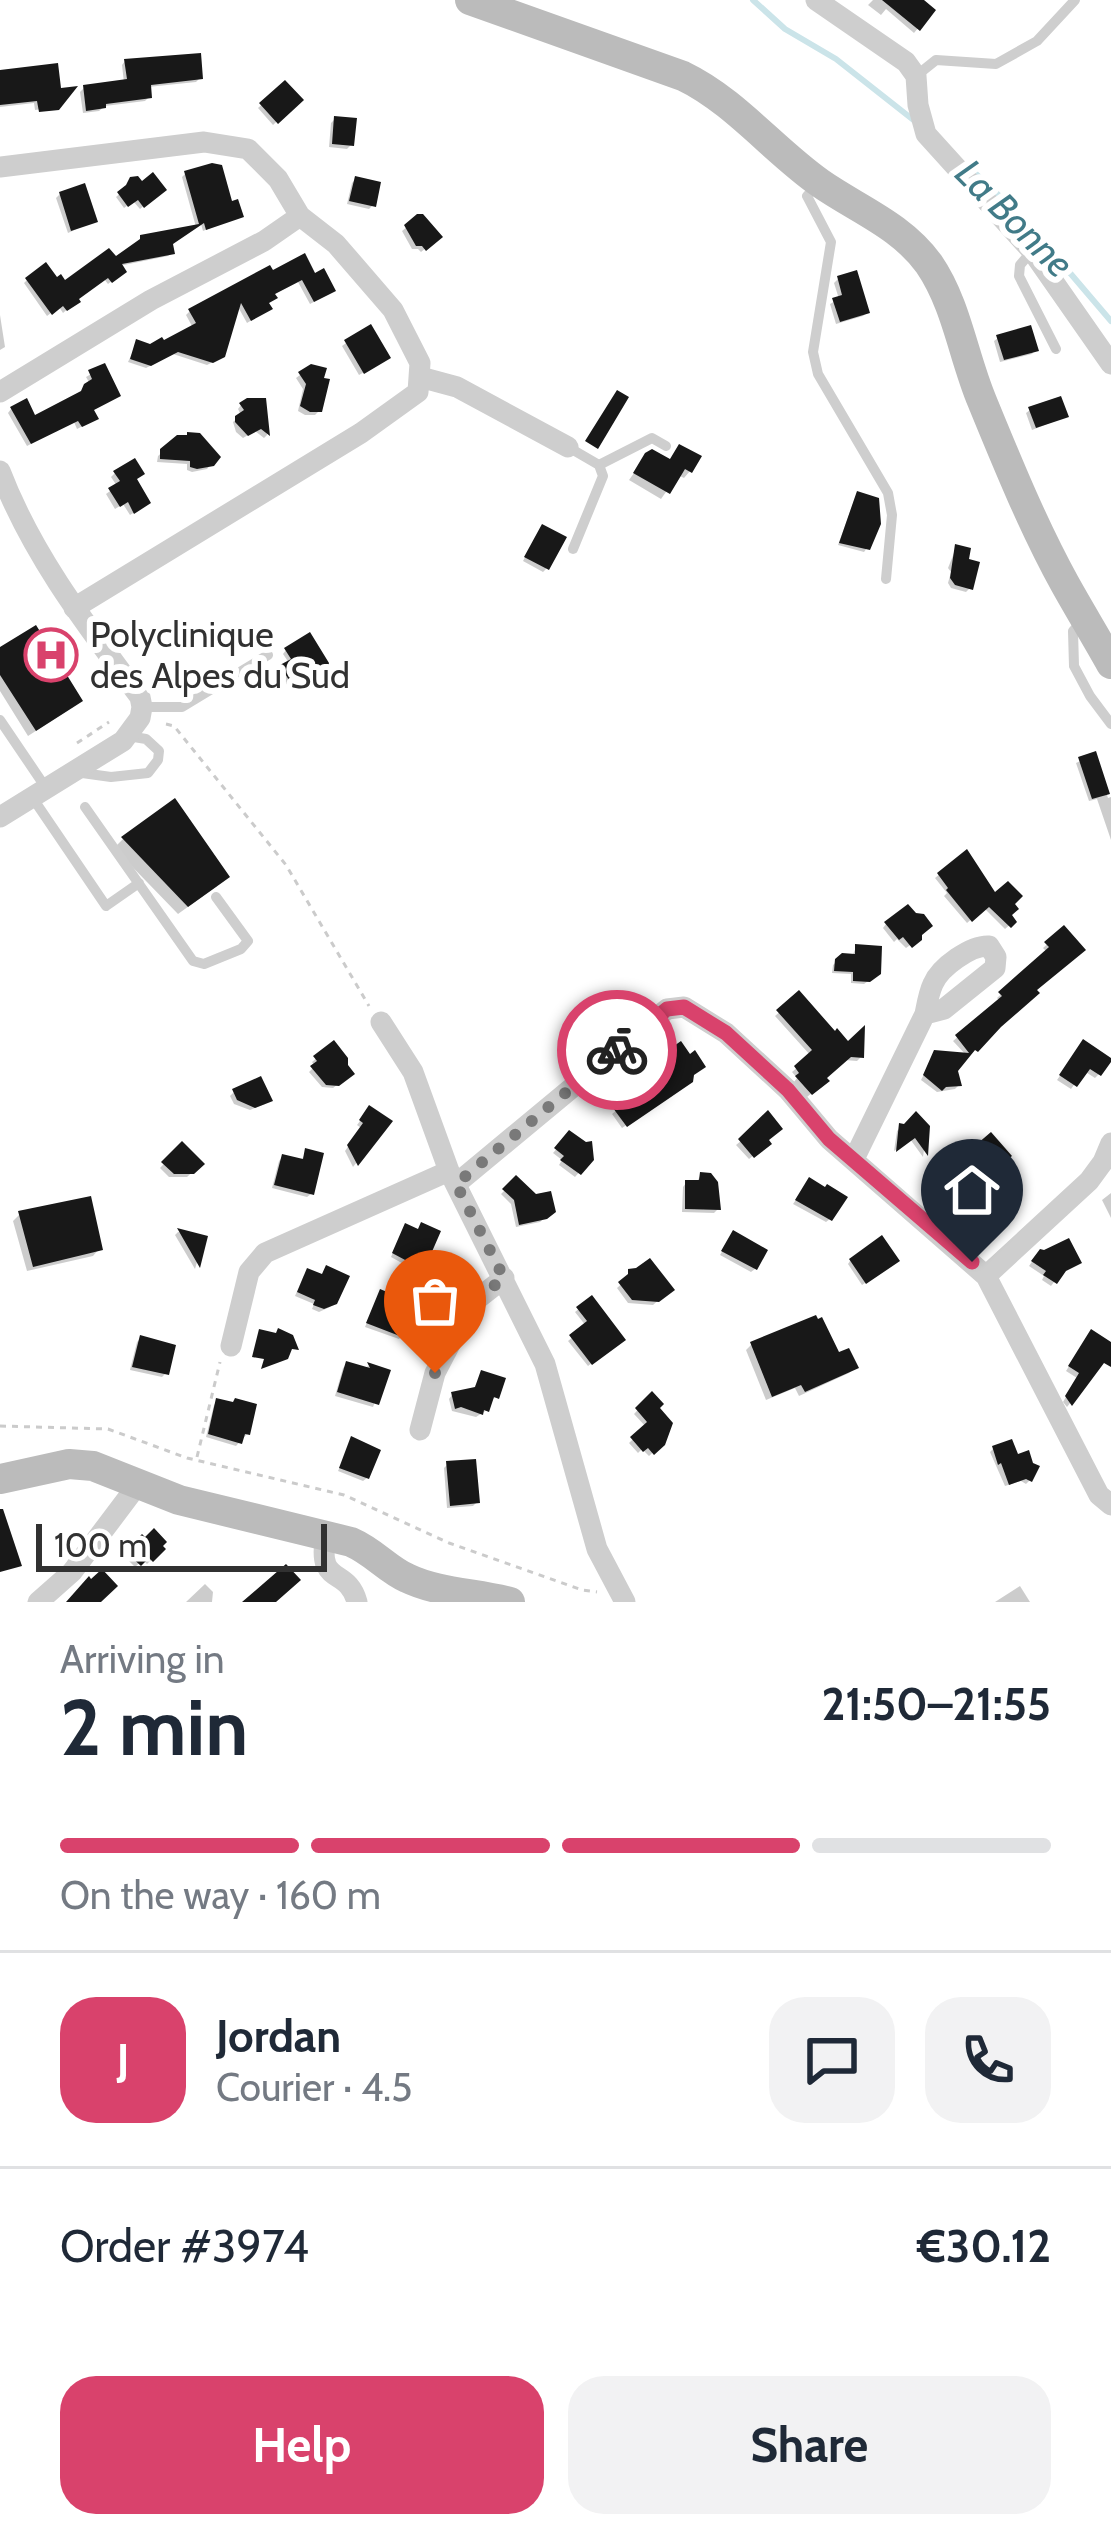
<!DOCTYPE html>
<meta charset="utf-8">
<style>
body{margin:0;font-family:Cabin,sans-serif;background:#f2f2f3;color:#1f2937;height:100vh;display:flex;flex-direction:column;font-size:45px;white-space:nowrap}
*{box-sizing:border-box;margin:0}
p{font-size:39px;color:#747a83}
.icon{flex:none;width:66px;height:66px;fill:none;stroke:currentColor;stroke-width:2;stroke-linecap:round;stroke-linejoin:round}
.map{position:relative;height:1602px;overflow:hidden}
.drawer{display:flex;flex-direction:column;background:#fff;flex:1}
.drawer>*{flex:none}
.scale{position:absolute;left:36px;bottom:30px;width:291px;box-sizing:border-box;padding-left:12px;border:6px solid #313131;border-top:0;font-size:33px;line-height:42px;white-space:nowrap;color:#313131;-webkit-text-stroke:9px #fff;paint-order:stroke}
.pin{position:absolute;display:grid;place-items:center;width:102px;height:102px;color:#fff;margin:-123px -51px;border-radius:50% 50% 50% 0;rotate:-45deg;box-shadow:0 0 12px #0007}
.pin .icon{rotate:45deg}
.courier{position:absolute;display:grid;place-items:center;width:120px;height:120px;margin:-60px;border:9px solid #d9426c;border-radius:50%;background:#fff;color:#222;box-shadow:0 3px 15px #0007}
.head em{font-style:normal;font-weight:700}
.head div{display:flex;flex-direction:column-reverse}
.head{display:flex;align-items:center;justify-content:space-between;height:204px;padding:0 60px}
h1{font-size:78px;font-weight:700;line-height:90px}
.bar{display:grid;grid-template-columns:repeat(4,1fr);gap:18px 12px;align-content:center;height:144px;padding:0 60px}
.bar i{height:15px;border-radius:9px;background:#e0e1e3}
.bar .current{background:#d9426c}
.bar p{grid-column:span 4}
.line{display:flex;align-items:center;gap:30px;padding:0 60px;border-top:3px solid #e0e1e3}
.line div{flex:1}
.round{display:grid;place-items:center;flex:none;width:126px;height:126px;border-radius:36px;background:#f2f2f3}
.action{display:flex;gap:24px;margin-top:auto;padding:24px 60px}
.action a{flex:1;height:138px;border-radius:36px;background:#d9426c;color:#fff;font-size:48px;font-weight:700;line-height:138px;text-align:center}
.action a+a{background:#f2f2f3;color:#1f2937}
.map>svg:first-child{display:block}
.shadow{fill:#0003}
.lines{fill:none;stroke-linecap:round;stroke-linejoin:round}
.stream{stroke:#cbe4e9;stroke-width:6}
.building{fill:#181818}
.path{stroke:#cbcbcb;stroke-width:3;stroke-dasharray:6 6;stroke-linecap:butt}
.lane{stroke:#cecece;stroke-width:10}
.street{stroke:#cecece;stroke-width:21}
.secondary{stroke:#bbb;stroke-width:30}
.done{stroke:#797979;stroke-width:12;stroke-dasharray:0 21.6}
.route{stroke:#d9426c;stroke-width:15}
.labels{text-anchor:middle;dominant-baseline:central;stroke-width:12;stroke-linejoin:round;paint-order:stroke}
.poi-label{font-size:36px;fill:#313131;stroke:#fff;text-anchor:start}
.water-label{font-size:39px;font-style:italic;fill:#417b88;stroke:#fff}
</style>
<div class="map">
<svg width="1111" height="1602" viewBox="0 0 1111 1602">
<rect width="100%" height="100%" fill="#fff"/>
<path class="shadow" d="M873,0H919L932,11L914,33L886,9L881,15L868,5Z
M125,61L200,78L196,82L148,87L149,97L145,101L105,106L99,111L83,113L80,92L84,88L124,83L122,65Z
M0,73L58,91L57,107L35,110L34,103L0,107Z
M285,84L299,100L273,125L258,108Z
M335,119L351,145L347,149L329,147L331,123Z
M185,174L230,205L240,216L203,231L201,224L196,227L182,177Z
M356,179L373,205L369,209L347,204L352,183Z
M124,190H163L140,209L133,201L124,208L116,197Z
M60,194L94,221L68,233L56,198Z
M419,217L439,237L421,252L418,249H412L402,231Z
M170,244L172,253L168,256L119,266L123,272L108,284L104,279L75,299L77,301L63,313L59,307L47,316L24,283L27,280L64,284L115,260Z
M304,257L329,294L310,304L298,282L272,295L266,304L265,312L247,323L237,305L217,360L207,365L173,354L146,368L128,362L137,343L150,347L162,344L193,328L186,315L190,311Z
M838,279L867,313L863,316L836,324L830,304L839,299L834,283Z
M0,315L5,347L0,350Z
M998,338L1035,350L1032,354L1000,362L994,341Z
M346,343L384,361L359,375L342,346Z
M103,367L91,411V422L77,429L74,422L27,446L8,413L11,409L34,419L79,395L90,384L86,377Z
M311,367L319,411L315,415H305L298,411L303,389L296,378Z
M263,401L267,435L264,438L255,431L243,438L236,432L233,422L241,415L238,409L241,405Z
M1030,410L1065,417L1032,430L1026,413Z
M178,438L217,457L207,469L192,472L187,470V464L157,462L158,456Z
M679,448L690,471L684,478L678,475L661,499L629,480L647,455L668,462Z
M115,473L134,480L144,506L130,515L123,504L115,509L106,494L117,486L111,477Z
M855,498L867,548L864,552L838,545Z
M539,531L546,569L543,572L523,561Z
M956,548L970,588L966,592L951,588L948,583L951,572L948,568Z
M286,650L322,676L302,688L299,682L289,688L278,671L289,663L283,654Z
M0,651L73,707L28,736L0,691Z
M1094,755L1108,798L1111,797V840L1097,799L1089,801L1076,763Z
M123,839L217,886L178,914L114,848Z
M966,853L1013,922L1005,929L984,908L967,923L944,896L947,893L935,878Z
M886,924L919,939L906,948L897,939L894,942L883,928Z
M1064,929L1034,991L972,1053L970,1051L955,1071L959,1085L955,1089L937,1092L921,1080L935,1053L966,1055L953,1041L1000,1001L997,998L1047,952L1043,948Z
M856,947L874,977L864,984L851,983V974L832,973L833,965L843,956L852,957Z
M799,995L861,1057L857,1061L844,1060L823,1078L826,1081L807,1097L794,1082L797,1078L792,1072L811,1056L775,1016Z
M333,1044L351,1074L333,1088L322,1087L309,1072L315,1066L312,1062Z
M681,1046L691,1076L686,1085L622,1128L612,1114L623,1105L619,1098L631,1114L641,1093L664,1076L655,1064Z
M1080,1047L1099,1074L1095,1078L1084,1071L1071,1089L1057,1080Z
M234,1092L265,1104L250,1110L234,1104L230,1096Z
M366,1113L388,1122L353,1167L345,1151L361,1128L357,1125Z
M901,1127H927L923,1157L910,1139L894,1151L897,1131Z
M753,1131L768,1144L749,1159L736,1145Z
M570,1134L591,1159L575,1177L559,1165L562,1160L553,1153Z
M991,1136L1008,1156L971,1185L959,1171L978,1154L975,1150Z
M182,1145L201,1164L187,1177H169L160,1168Z
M306,1152L311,1194L307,1197L272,1188L279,1161L283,1157L301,1161Z
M701,1175L718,1209L714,1213L682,1212L683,1187L686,1183H696Z
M516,1179L552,1211L540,1222L516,1227L511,1204L501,1194Z
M806,1185L830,1219L826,1222L793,1204Z
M1111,1193V1218L1102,1200Z
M20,1214L99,1249L93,1256L27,1271L13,1221Z
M403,1230L437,1232L418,1272L391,1257Z
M178,1232L204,1238L195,1269L175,1235Z
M730,1238L755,1269L751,1272L720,1255Z
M1036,1256L1061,1273L1051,1286L1042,1280L1044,1276L1029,1266Z
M850,1261L893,1264L862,1285L848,1264Z
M630,1271L671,1289L653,1305L628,1303L617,1288L626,1280Z
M304,1275L335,1302L330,1307L319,1312L312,1309L314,1304L295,1296Z
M380,1292L402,1336L399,1339L365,1327Z
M591,1299L622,1340L588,1366L568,1341L586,1326L575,1312Z
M1088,1336L1111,1345V1352L1067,1407L1063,1402L1077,1378L1066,1371Z
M140,1339L166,1373L162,1377L130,1370L137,1342Z
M751,1345L838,1356L855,1368L849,1373L799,1396L795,1388L766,1400L746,1350Z
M347,1364L364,1370L368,1366L387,1372L373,1407L335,1396L343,1368Z
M482,1373L497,1397L490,1400L487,1410L476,1417L452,1411L449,1399L452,1395L473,1390Z
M652,1395L663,1443L649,1456L642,1449L638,1453L629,1443L646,1427L634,1414Z
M217,1402L247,1434L236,1446L206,1437L214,1405Z
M352,1440L367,1478L363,1481L338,1471Z
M993,1449L1016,1458L1030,1480L1026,1484L1021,1481L1005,1486L990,1452Z
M448,1464L477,1502L473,1506L447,1508L444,1468Z
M142,1539L162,1549L147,1564L143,1560L135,1567L124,1556Z
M205,1584L213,1592L212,1602H186Z
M1020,1586L1030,1602H995Z"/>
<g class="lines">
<path class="stream" d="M753,0L785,29L836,59L916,122
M976,174L1024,219L1111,321"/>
</g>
<path class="building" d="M882,0H924L936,10L920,31Z
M201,53L203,79L151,85L152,98L106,104V108L86,111L83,85L127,79L124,59Z
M58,63L61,88L78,86L59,110L39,112L37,101L0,105V70Z
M285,80L304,100L278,124L259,103Z
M334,116L357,118L354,146L332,144Z
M212,163L222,165L232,201L238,199L244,217L206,230L204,223L173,244L175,254L122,264L127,272L112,283L108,278L79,299L81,302L67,311L63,306L52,315L25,278L46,262L57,277L61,274L65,280L109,248L116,256L140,239V235L199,224L184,171Z
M153,172L167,190L144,208L138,200L128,207L117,192L126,185L130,177L138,176L142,181Z
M355,176L381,182L376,207L349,201Z
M85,183L98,222L71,231L59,192Z
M417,214H423L443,237L426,251L422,246H416L404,225Z
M305,253L315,273L324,268L336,291L314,302L302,280L275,294L278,298L269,303L273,309L251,321L241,303L225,357L213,363L178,352L151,366L130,359L136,339L150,344L162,337L164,340L196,323L188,309L270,265L273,270Z
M857,270L870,313L840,322L832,298L842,295L837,276Z
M371,324L391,358L364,374L344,340Z
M1031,325L1039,351L1004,360L996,335Z
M105,363L121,396L94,410L99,419L82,427L78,421L31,444L10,407L27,398L35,415L81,391L84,384L92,379L88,370Z
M311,364L327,368L324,378L330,379L322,412H310L300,406L306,384L298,372Z
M617,390L629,397L598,449L585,441Z
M1061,396L1069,417L1036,428L1028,407Z
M247,398H266L270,436L261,429L248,436L235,422V416L244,410L239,403Z
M187,432L200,433L221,457L214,466L197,469L190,467V461L160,459V449L177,435H187Z
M679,444L702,456L692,473L685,469L670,494L633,473L645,453L652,449L670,459Z
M135,458L145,474L137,479L151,503L134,514L128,502L120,507L108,488L120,481L113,471Z
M857,491L879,498L881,524L870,550L839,543Z
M542,524L567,537L549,570L524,557Z
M955,544L971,548L969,559L980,562L973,590L955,585L950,578Z
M36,625L83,701L36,731L0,675V647Z
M310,632L329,663L325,678L308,688L303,681L293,687L280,665L291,659L284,648Z
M1096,751L1110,794L1092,799L1078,757Z
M175,798L230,877L188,907L121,837Z
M967,849L995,892L1008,881L1023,896L1015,904L1019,909L1012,915L1017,922L1011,928L989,907L972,922L946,890L948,888L937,873Z
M908,904L916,913L924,914L933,926L922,935V940L912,948L903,937L899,940L884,922Z
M1064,925L1086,950L1037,990L1040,993L1001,1027L978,1052L975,1050L958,1071L962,1086L946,1087L942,1091L923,1075L934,1050L969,1053L955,1035L1002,996L998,992L1049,947L1044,942Z
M855,944L882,946L881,974L870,982L853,981V972L834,971L835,959L842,953L855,954Z
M799,990L835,1031L837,1028L848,1041L865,1025L864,1058L851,1057L827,1078L830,1081L812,1095L795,1076L799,1073L794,1066L812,1050L776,1010Z
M1083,1039L1111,1058V1062L1101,1076L1090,1069L1077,1087L1059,1075Z
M334,1040L348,1058V1065L355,1074L339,1086L326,1085L310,1066L317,1061L313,1056Z
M681,1041L690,1054L695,1050L706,1067L694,1075L693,1082L627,1127L613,1108L626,1100L621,1092L637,1082L642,1089L666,1071L657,1058Z
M261,1076L273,1101L255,1108L237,1100L232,1089Z
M369,1105L393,1121L358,1166L347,1145L363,1123L359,1120Z
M768,1110L783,1129L769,1140L772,1144L754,1158L738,1139Z
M916,1111L930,1126L928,1156L915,1138L896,1152L899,1123L904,1124Z
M569,1130L586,1142L592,1141L594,1160L581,1175L560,1160L564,1156L554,1148Z
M991,1132L1012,1156L976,1184L960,1166L980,1149L977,1144Z
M182,1141L205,1164L194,1174H174L161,1162Z
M305,1148L324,1153L314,1195L274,1185L282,1154L303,1159Z
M700,1172L711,1173L718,1182L721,1210L685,1209V1180H699Z
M516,1175L536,1194L551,1191L556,1212L547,1219L519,1225L514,1200L502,1189Z
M809,1177L825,1187L827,1184L848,1197L832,1221L795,1200Z
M91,1196L103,1250L33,1267L18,1211Z
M421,1222L441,1231L424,1270L392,1253L405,1223L418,1229Z
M177,1228L208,1236L200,1268Z
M733,1230L768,1250L757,1270L721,1251Z
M882,1235L900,1261L866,1284L849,1259Z
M1069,1238L1082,1263L1066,1271L1057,1284L1043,1275L1046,1271L1031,1261L1040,1249L1044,1250Z
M650,1258L675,1290L659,1302L632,1300L618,1282L628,1274V1269L636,1268Z
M326,1265L350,1276L337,1304L324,1309L313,1305L315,1300L297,1292L307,1268L322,1274Z
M380,1289L418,1305L405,1338L366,1323Z
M592,1295L626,1340L592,1365L569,1335L587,1321L576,1307Z
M816,1315L818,1319L822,1317L839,1352L849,1348L859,1368L805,1392L801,1385L772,1397L750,1342Z
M278,1328L293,1335L299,1350L292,1349L288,1359L261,1369L264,1359L252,1357L259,1329L276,1333Z
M1091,1329L1111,1342V1367L1104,1363L1072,1406L1065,1396L1079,1373L1068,1366Z
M140,1335L176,1345L169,1375L132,1367Z
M346,1361L370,1368L367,1362L391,1370L379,1405L337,1392Z
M481,1370L506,1378L499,1399L494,1397L489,1412L484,1410L483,1415L461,1407L455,1409L451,1392L475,1387Z
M652,1391L664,1404L660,1408L673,1423L665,1445L654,1455L648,1448L643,1452L630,1437L647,1422L635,1408Z
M216,1398L233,1402L235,1398L257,1404L250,1435L245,1434L242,1444L208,1434Z
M351,1436L381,1450L369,1479L339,1468Z
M1012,1439L1018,1454L1029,1450L1033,1463L1040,1466L1032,1482L1026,1479L1009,1485L1001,1463L998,1465L992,1446Z
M476,1459L480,1503L450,1506L446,1461Z
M0,1509H3L22,1566L0,1572Z
M154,1528L167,1542L163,1546L166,1549L153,1562L149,1558L141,1566L125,1551L142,1534L145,1537Z
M286,1564L301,1580L276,1602H242Z
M102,1569L118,1586L101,1602H66L89,1576L91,1579Z"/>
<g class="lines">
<path class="path" d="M166,724L174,726L286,865L369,1006
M77,743L109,722
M0,1426L108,1429L187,1458L344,1495L449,1543L582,1590L597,1592
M197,1457L220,1362"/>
<path class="lane" d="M916,76L936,60L996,64L1037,41L1075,0
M817,185L807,196L831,242L813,352L818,374L888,493L892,515L886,579
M1032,251L1020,265L1019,276L1056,349
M568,447L599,465L603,476L573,549
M599,465L652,438L666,446
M1083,620L1073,631L1074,666L1090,696L1111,724
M142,707H182L268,655
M0,720L46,788
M75,772L111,777L148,773L158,760L159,751L146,739L128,736
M32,797L106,906L139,883
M85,807L193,961L204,964L241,949L248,941L216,897"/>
<path class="street" d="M816,0L906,62L916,76L918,105L926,134L1032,251L1111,364
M0,167L204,142L248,149L278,179L300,216L336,244L393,310L420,363L418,392L361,433L74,608
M420,377L457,387L568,447
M0,392L151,300L264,241L300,216
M0,471C32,555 87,626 140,697L142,707L140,718L123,741L0,817
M381,1022L413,1072L449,1171L545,1364L597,1549L625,1602
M854,1159L925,1014L944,1009L995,968L996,957L989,946C971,945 940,967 933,984C929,992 927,1004 925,1014
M456,1184L667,1009L684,1007L726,1033L788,1090L829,1139L986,1276L1099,1495L1111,1505
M986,1276L1089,1181L1103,1162L1111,1143
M231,1346L249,1272L265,1253L449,1171
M420,1430L435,1373L471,1304L504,1278
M326,1534C316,1588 347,1565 357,1602
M38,1602L72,1572L139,1483"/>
<path class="secondary" d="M470,0L683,76C735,101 773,150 820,183C857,209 901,225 929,264C957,305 963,356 982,401C1007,462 1033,526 1065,584C1080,611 1096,637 1111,664
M0,1479L69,1464L93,1466L179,1500L351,1542C374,1552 387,1569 407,1578C438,1593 477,1593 510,1602"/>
</g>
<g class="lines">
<path class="done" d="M435,1373L471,1304L504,1278L456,1184L617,1050"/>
<path class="route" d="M617,1050L667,1009L684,1007L726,1033L788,1090L829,1139L972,1262"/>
</g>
<defs>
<g id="hospital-ring" transform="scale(2.7)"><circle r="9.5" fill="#fff" stroke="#d9426c" stroke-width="1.5"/><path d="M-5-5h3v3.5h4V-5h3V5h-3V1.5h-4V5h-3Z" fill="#d9426c"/></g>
</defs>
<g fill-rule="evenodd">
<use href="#hospital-ring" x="51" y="655"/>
</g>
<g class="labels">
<g class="poi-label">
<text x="90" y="634">Polyclinique<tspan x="90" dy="41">des Alpes du Sud</tspan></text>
</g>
<g class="water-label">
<text transform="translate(1015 218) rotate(45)">La Bonne</text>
</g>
</g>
</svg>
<div class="scale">100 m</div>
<div class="pin" style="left:435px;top:1373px;background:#ea580c"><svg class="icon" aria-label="bag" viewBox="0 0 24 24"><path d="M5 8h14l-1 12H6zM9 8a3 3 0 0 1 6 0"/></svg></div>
<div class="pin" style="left:972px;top:1262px;background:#1f2937"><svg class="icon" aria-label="home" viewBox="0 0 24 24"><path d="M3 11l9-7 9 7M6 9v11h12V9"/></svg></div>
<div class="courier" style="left:617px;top:1050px"><svg class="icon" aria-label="bike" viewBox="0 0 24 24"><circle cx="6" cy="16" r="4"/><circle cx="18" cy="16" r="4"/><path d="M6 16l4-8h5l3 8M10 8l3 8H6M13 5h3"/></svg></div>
</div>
<section class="drawer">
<div class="head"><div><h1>2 min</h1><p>Arriving in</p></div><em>21:50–21:55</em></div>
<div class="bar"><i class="current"></i><i class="current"></i><i class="current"></i><i></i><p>On the way · 160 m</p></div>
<div class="line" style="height:216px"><b class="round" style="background:#d9426c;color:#fff">J</b><div><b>Jordan</b><p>Courier · 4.5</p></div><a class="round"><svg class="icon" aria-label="chat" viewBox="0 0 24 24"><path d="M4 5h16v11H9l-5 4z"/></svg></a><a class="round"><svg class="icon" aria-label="phone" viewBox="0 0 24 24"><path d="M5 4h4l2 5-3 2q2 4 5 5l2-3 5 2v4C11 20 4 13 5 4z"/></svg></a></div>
<div class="line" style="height:156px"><div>Order #3974</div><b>€30.12</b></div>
<div class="action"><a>Help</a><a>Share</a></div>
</section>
